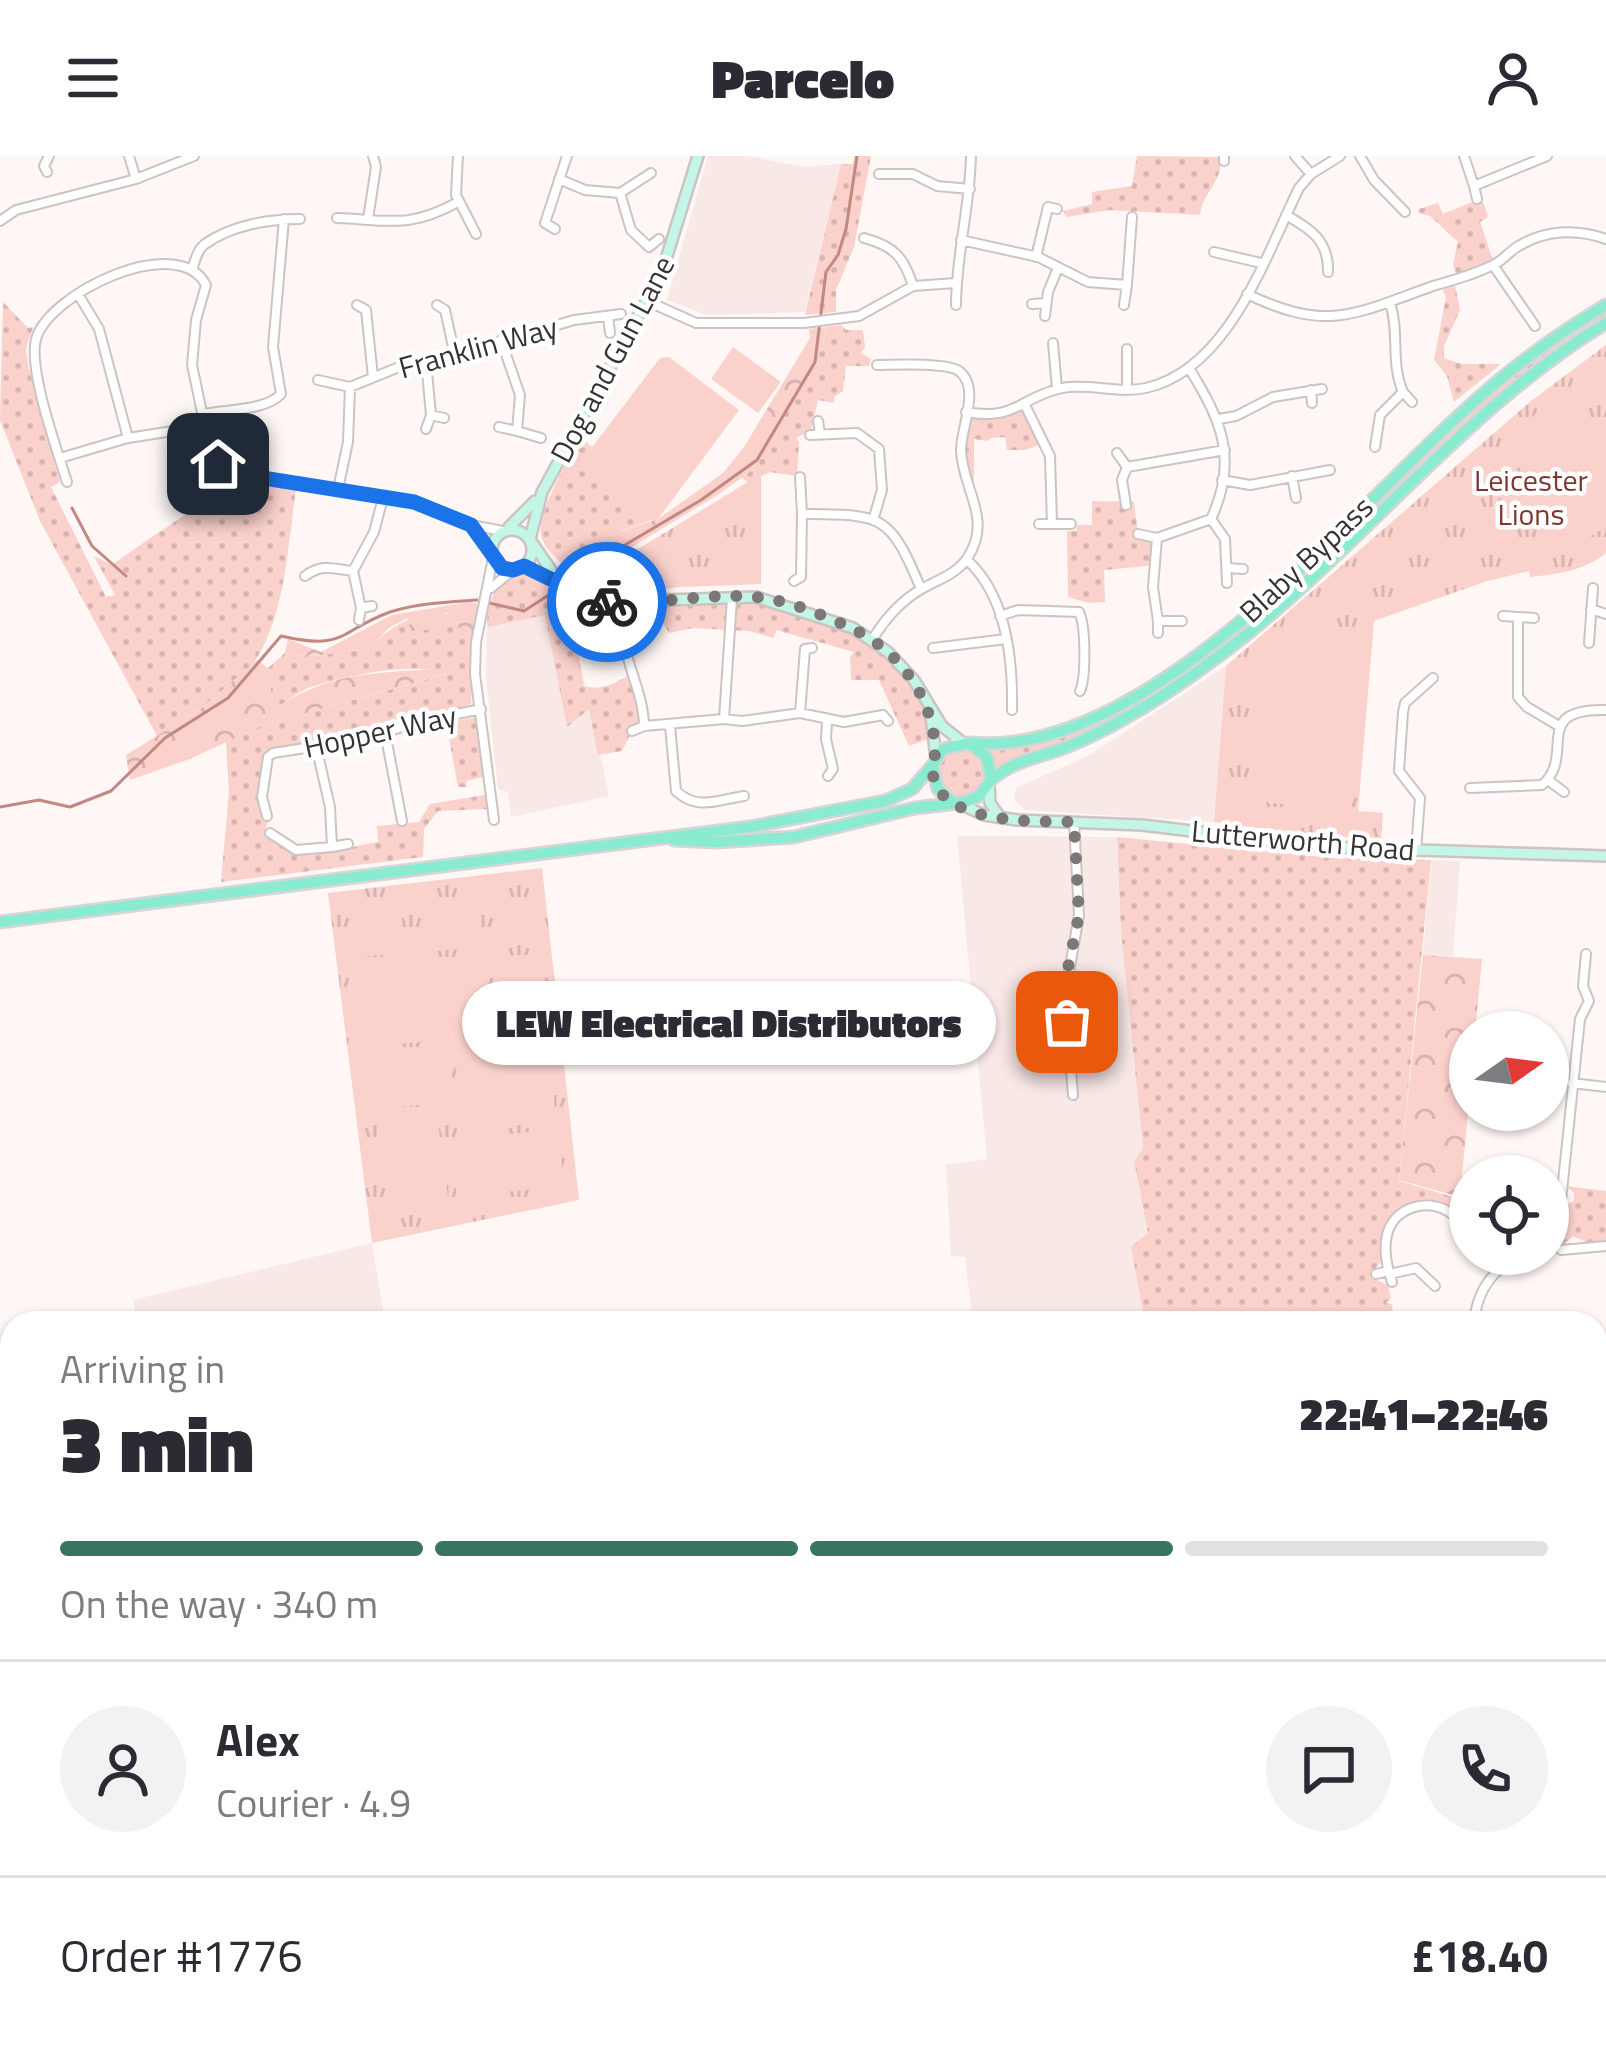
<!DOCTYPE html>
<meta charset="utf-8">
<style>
body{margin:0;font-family:"Titillium Web",sans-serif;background:#f2f2f3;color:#2b2b33;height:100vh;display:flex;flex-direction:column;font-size:45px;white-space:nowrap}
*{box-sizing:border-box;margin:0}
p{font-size:39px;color:#7c7c81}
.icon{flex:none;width:66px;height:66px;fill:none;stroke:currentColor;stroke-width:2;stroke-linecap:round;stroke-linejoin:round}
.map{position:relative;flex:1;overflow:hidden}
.sheet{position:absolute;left:0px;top:1155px;width:1608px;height:747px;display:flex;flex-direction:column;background:#fff;border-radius:36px 36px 0 0;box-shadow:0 3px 9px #0004}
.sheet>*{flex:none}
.needle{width:78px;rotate:76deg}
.controls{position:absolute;left:1449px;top:855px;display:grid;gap:24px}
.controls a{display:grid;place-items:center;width:120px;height:120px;border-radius:50%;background:#fff;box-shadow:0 3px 9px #0004;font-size:60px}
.pin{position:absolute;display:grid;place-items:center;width:102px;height:102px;color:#fff;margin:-51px;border-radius:24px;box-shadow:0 6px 18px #0006}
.courier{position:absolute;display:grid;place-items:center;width:120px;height:120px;margin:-60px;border:9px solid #1a73e8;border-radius:50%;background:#fff;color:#222;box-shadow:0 3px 15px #0007}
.bubble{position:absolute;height:84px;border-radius:42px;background:#fff;box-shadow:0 3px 9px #0004;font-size:39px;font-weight:800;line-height:84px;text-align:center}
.head em{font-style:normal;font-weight:800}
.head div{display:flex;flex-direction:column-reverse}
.head{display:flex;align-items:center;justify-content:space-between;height:204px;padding:0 60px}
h1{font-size:78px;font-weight:800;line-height:90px}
.bar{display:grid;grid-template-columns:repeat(4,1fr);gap:18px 12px;align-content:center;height:144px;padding:0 60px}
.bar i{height:15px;border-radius:9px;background:#e1e1e2}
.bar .selected{background:#387560}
.bar p{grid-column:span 4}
.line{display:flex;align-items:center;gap:30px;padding:0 60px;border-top:3px solid #e1e1e2}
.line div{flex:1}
.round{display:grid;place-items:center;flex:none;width:126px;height:126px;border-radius:63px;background:#f2f2f3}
header{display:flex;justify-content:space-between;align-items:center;height:156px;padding:0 60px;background:#fff;font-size:54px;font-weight:800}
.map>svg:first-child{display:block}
.built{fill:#f8e8e6}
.grass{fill:url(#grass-dots)}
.forest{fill:url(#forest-crowns)}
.park{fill:url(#park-tufts)}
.pitch{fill:#fbd1cc}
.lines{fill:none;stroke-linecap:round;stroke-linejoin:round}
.stream{stroke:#c28882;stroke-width:3}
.street-casing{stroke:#cbc4c3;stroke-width:12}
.secondary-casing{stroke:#cbc4c3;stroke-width:14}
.primary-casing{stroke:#d7d6d6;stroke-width:15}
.street{stroke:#fff;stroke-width:8}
.secondary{stroke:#c4f6e7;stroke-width:9}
.primary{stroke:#89ecd0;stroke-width:10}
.done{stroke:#7b7877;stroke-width:12;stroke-dasharray:0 21.6}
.route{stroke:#1a73e8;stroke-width:15}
.labels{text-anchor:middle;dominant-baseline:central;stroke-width:9;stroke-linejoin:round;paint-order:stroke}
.street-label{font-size:30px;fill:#353332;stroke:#fff}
.park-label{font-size:30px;fill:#7e3530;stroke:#fff}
</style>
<header><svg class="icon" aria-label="menu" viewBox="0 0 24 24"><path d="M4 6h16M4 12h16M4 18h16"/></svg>Parcelo<svg class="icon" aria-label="person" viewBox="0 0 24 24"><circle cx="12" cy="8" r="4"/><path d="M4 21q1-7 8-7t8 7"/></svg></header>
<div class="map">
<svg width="1606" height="1901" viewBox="0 0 1606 1901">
<defs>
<pattern id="grass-dots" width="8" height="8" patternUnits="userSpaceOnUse" patternTransform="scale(3)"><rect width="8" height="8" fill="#fbd1cc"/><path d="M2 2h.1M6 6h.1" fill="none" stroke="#d8b4b0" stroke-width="1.8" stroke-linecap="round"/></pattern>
<pattern id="forest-crowns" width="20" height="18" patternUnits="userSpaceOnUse" patternTransform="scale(3)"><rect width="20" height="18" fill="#fbd1cc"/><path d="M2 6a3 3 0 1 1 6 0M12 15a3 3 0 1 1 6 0" fill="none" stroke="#d8b4b0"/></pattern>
<pattern id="park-tufts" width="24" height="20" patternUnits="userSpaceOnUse" patternTransform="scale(3)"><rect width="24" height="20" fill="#fbd1cc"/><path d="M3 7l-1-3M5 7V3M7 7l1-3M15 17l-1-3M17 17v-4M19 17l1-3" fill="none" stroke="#d8b4b0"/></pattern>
</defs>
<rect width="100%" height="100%" fill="#fef7f6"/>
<path class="built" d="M708,0H748L805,11L841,8L805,156L706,159L667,144Z
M542,455L570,459L609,640L511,661L508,636L498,633L486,521L487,467Z
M1226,510L1214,666L1025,654L1014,643L1016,632L1088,600Z
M957,680L1117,681L1121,775L1143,992L1134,1005L1148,1077L1132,1091L1145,1167H973L965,1101L951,1100L946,1009L987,1003Z
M1431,704L1460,705L1453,800L1423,799Z
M372,1087L385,1167H138L133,1144Z
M12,1793V1890H354L338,1901H0V1801Z"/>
<path class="grass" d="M854,0H871L854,91L836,134V156L805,159L841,8H853Z
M1137,0L1220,1C1224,25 1202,37 1200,59L1110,54L1066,61L1063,55L1092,48V36L1132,30Z
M1482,42L1488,61L1480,66L1493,104L1456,118L1453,108L1458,86L1430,60L1418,57L1419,53L1438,47L1443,58Z
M1455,129L1460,154L1444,190V202L1462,208H1501L1454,246L1447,220L1434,204L1446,141L1443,134Z
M3,146L28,172L33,171L26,192L28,209L60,326L51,331L106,441L115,439L94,400L112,409C156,377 201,348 249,320L297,327C288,382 287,451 258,500C240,530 187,562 157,580L40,365L0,264Z
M1606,156V161C1462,250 1360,385 1227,488C1185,520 1138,553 1089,576C1059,590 1024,593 996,611L989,593C1159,596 1353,359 1473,253C1514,216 1560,185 1606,156Z
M841,169L846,174H863L865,191L861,197L871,203L869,210H846L843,235L834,241V247L818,244L811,274L796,282L799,286L797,320L770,316L748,327L742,321L751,315L823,190L826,171Z
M1025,249L1044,287L1025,294H1007L1005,281L991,282L988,285L974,283V324L970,330L961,302L966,256L983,259Z
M580,281L592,291L578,311L649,365L609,379L563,409C554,400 543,391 541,379C537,355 569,303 580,281Z
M1092,345L1134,346L1138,378L1157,382V409L1104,414L1105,446L1088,447L1068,441L1067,375H1076L1077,369H1092Z
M523,417L548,425L546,429L589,451L606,446L756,441L856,474L908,526L923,551L930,555L931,582L909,590L879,524H851L850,501L854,496L776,474L774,482L749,475L693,472L669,477L659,460L613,455L571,459L584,530C604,536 616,525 632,518L644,570L632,575L622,595L598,599L589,553L567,571L545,459L488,471L487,467C489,441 496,423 523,417Z
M454,458L462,481L472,482L471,548L366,580L316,584L272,594L261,613L269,663L264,677C304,713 335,692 378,686L377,670L419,666L430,648L485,639L487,653L438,655L424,673L423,701L221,726L229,636L226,586L263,569L446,518C414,505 349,519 314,530C300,534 286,546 273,554L268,512L285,497C319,505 334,493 367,494C393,467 416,456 454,458Z
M477,561L483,621L466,625L467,631H458L447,571L449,566Z
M937 617a24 24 0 1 1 48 0a24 24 0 1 1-48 0Z
M1117,681L1335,702L1431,704L1399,1025L1470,1046V1069C1463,1063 1457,1054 1448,1049C1406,1028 1377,1068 1381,1106L1373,1115L1375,1123L1388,1129L1391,1142L1386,1147L1392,1148L1394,1167H1145L1131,1091L1148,1077L1134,1005L1143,992L1121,775Z
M1566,1030L1606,1035V1086L1588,1087L1573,1080L1561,1090L1560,1084L1548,1087V1062L1562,1061L1565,1050L1574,1045V1037Z"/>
<path class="forest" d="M826,171L823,190L751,315L719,338L579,423L563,409L609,379L658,363L723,317L744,291L810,182L809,173Z
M469,446L479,448L472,482H462L454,458L444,457L438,473L411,475L407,462L389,472L367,494C334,493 319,505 285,497L288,483L321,496L392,459Z
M257,504L268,512L273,553C324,523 344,520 401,515C420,514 431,512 449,517L263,569L190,603L130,624L126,599L199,554Z
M1423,799L1482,803L1475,876H1470V934L1460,1041L1399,1024Z"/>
<path class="park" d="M1606,189V397C1583,415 1559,418 1530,421L1529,415L1484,426L1374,465L1358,655L1383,657L1381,682L1314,680L1214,666L1226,510L1531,245Z
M761,318V428L679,431L627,438L584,426Z
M542,712L579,1044L372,1087L328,737Z"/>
<path class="pitch" d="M733,191L781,226L758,257L711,223Z
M669,201L739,254L658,363L649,365L577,311L660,202Z
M1566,237L1606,294V370L1577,390L1502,282Z
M1272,483L1365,492L1351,655L1253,645L1266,489Z
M481,758L483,791L426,796L423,763Z
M402,763L404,797L357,801L355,767Z
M543,798L545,840L502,842L500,800Z
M485,800L492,880L362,891L356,811Z
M450,899L454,946L364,954L360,907Z
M551,902L555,956L461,964L456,910Z
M437,960L448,1041L389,1049L378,968Z
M558,973L564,1030L457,1041L451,984Z
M11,1553L12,1688L0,1691V1556Z"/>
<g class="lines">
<path class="stream" d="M72,352L92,390L126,420
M569,422L701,344L757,304L815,206L826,116L838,99L846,73L857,0
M489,447L524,455L558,433
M0,651L39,644L70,651L111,635L165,582L228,542L281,480C346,495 338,475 390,456C418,447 448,446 477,444"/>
<g class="street-casing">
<path id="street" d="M129,0L136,23
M458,0L456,39L476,78
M1224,0V5
M1295,0L1311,18
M1360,0L1374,24L1405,56
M1464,0L1474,30L1547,0
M47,16L44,10L49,0
M879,18H913L937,30L970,33
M559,23L585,34L620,37L631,74L649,91L659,83
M1474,30L1477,43
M620,37L651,17
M1286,59C1311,73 1329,85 1328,116
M337,62C389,64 409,73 458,46
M368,63L376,11L373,0
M0,65L16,54L136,23L194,0
M555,73L545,67L567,0
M864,82C894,90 904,101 913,130
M961,84L1038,101L1088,126L1127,129L1132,61
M1214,96L1261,107
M1036,101L1048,51L1057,53
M1493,109L1535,170
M192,114C195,105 197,94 205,88C232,69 269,63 300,63
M78,138L99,173L128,282
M1247,138C1329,177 1354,158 1433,130C1454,124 1476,118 1495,108C1503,104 1509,96 1517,91C1544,74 1576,72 1606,83
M647,145L696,167H804L859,160L913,130L956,127
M1032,148L1046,147
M357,149L366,154L373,221
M437,149L445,154L455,200
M956,149C956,99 970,51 971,0
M1124,149L1127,129
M1045,160L1048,136L1058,112
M608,161L610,177
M501,184L520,239L517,275L541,282
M1053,187L1057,233
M1127,193V234
M426,205L431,259L426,273
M318,224L350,231
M1311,234L1312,247
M1403,236L1412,246
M1025,249L1050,300L1052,368H1071
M966,256C1017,265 1020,241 1062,232C1090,227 1118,238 1146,232C1229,213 1265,101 1299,32L1311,18L1340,0
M203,258C228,253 265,255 281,238L273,191L284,63
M431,259L444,262
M1219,263L1236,260L1273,241L1322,233
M818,265L820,278
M499,271L517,275
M810,279L857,277L879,293L882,334L874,361
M1375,291L1380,259L1403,236C1390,206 1400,177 1390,147
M1117,297L1127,311
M60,302L128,282L173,275L194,283L232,317L414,346L471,369L503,375
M1292,320L1296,342
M800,321L802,358
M1222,324L1250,329L1330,314
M67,326C57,294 28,213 36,183C49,137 178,75 206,129L196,164L192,209L204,266L194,283
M338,333L348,286L350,231L404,209L455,200L574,164L621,158
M1126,349L1122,324L1127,311L1225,294
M1211,363L1225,383L1227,427
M1039,368H1052
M471,369L493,400
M1138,378L1157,382L1211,363C1239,303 1221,264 1189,212
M1157,382L1153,431L1158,465H1182
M493,402L476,486L475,518L494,664
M967,404C1007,440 1013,503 1012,554
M1227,412L1243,413
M305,420C323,407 333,413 353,415
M794,425L801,421L802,358C882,359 889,356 921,433
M491,432L513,414
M372,450L361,452L353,415L374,376L383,342
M1591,453L1606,458
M1000,460L1018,454L1079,456C1086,470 1086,522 1080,535
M1503,460L1534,462
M1518,461V541L1527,551L1559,570
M359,464L361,452
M609,464L635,466
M622,466C622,503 643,533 644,569
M1158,477V465
M872,484C884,465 896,450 915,437C934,424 955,421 968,401C993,362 962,333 961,294C961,271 981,232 959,215C947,206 894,209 877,209
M1589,487L1593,432
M933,492L1006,483
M800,557L805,493L812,492
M724,563L732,442
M827,565L826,583L833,613L828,620
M670,570L676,635C697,655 717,644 744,640
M632,575L644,570L724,563L742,565L800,557L844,566L883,559L888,565
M385,576L402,665
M1548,624L1564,636
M1470,632L1542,629C1577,600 1529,552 1606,554
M267,660L262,641L268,601L273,597L370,582L413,567L481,553
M270,677L296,694L332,691L330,651L316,590
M332,691L348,688
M1416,695L1420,642L1399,615L1403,556L1405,547L1433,522
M1572,927L1606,931
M1073,939L1065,839L1079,759L1074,666
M1560,1054L1580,863L1589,845L1583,830L1586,798
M1561,1094L1606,1090
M1376,1118L1389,1115
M1390,1118L1416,1112L1435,1130
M1392,1126C1387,1111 1383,1095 1387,1079C1393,1052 1427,1041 1449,1056C1457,1061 1463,1070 1470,1076
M1474,1167C1477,1133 1495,1108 1529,1098
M1596,1188L1606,1187
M1596,1284L1606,1282
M1596,1492L1602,1509
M1596,1626L1606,1666
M1596,1713L1606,1722
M0,1789L12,1781
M390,1890L394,1901
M610,1890L612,1901
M917,1901L936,1891H954L963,1901"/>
</g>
<g class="secondary-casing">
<path id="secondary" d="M509,371L535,345
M492 394a20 20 0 1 1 40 0a20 20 0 1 1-40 0Z
M530,383L542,336L662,116L698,0
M531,385L558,424L579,437L606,446L756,441L853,472L888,496L914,524L942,570L962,586
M931,560L936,602
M989,629L990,647L1000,661
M958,647L984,659L1017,664L1142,669L1325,691L1606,700
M1596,1510L1606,1507
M358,1901L374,1890"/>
</g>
<g class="primary-casing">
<path id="primary" d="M970,587C1146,604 1346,361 1466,253C1509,213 1556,179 1606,149
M991,624C1016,602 1045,601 1074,588C1124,566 1172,535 1216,502C1355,400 1458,257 1606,167
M674,684L716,686L794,681L915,652L965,646L979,640L991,624L987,602L970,587L943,593L932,610L938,633L954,647
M0,766L750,671L885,645L912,633L932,610"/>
</g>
<use href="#street" class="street"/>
<use href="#secondary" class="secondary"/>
<use href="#primary" class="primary"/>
</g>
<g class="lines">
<path class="done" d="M607,446C656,450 706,436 755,441C787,444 822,458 851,472C900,495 933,541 935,594C935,611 928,623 941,637C969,668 1036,665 1074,666L1079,759L1065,826L1067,866"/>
<path class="route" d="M218,308L232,317L414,346L471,369L502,412L513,414L524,410L579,437L607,446"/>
</g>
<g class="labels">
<g class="street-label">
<text transform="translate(478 191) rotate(-15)">Franklin Way</text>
<text transform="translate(612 203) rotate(-62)">Dog and Gun Lane</text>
<text transform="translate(1306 403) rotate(-43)">Blaby Bypass</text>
<text transform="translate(380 575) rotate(-12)">Hopper Way</text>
<text transform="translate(1303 684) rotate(5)">Lutterworth Road</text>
</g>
<g class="park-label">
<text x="1531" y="324">Leicester<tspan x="1531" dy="34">Lions</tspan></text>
</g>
</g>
</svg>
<div class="controls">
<a><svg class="needle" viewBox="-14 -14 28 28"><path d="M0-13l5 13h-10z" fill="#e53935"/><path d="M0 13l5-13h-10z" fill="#7c7c81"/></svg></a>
<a><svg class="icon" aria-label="locate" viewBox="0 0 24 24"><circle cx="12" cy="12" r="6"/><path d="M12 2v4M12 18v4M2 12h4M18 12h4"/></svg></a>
</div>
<div class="pin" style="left:1067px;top:866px;background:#ea580c"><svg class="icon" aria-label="bag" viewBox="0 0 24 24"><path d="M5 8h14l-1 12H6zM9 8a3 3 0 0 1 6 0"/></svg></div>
<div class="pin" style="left:218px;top:308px;background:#1f2937"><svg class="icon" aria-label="home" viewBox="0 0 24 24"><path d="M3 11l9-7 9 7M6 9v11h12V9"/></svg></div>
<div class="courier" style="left:607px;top:446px"><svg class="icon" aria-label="bike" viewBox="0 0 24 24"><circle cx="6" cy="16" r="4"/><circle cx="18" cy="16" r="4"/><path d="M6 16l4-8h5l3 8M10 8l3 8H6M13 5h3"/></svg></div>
<div class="bubble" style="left:462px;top:825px;width:534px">LEW Electrical Distributors</div>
<section class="sheet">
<div class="head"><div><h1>3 min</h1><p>Arriving in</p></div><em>22:41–22:46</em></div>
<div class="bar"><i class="selected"></i><i class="selected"></i><i class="selected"></i><i></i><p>On the way · 340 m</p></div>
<div class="line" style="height:216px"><a class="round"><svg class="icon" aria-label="person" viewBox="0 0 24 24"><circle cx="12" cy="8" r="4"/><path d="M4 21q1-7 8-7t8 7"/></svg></a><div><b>Alex</b><p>Courier · 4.9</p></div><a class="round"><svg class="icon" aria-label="chat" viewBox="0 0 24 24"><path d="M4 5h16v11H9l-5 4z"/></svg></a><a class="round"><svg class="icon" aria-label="phone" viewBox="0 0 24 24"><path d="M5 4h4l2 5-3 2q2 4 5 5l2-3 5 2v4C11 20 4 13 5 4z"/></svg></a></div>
<div class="line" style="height:156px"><div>Order #1776</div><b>£18.40</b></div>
</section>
</div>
